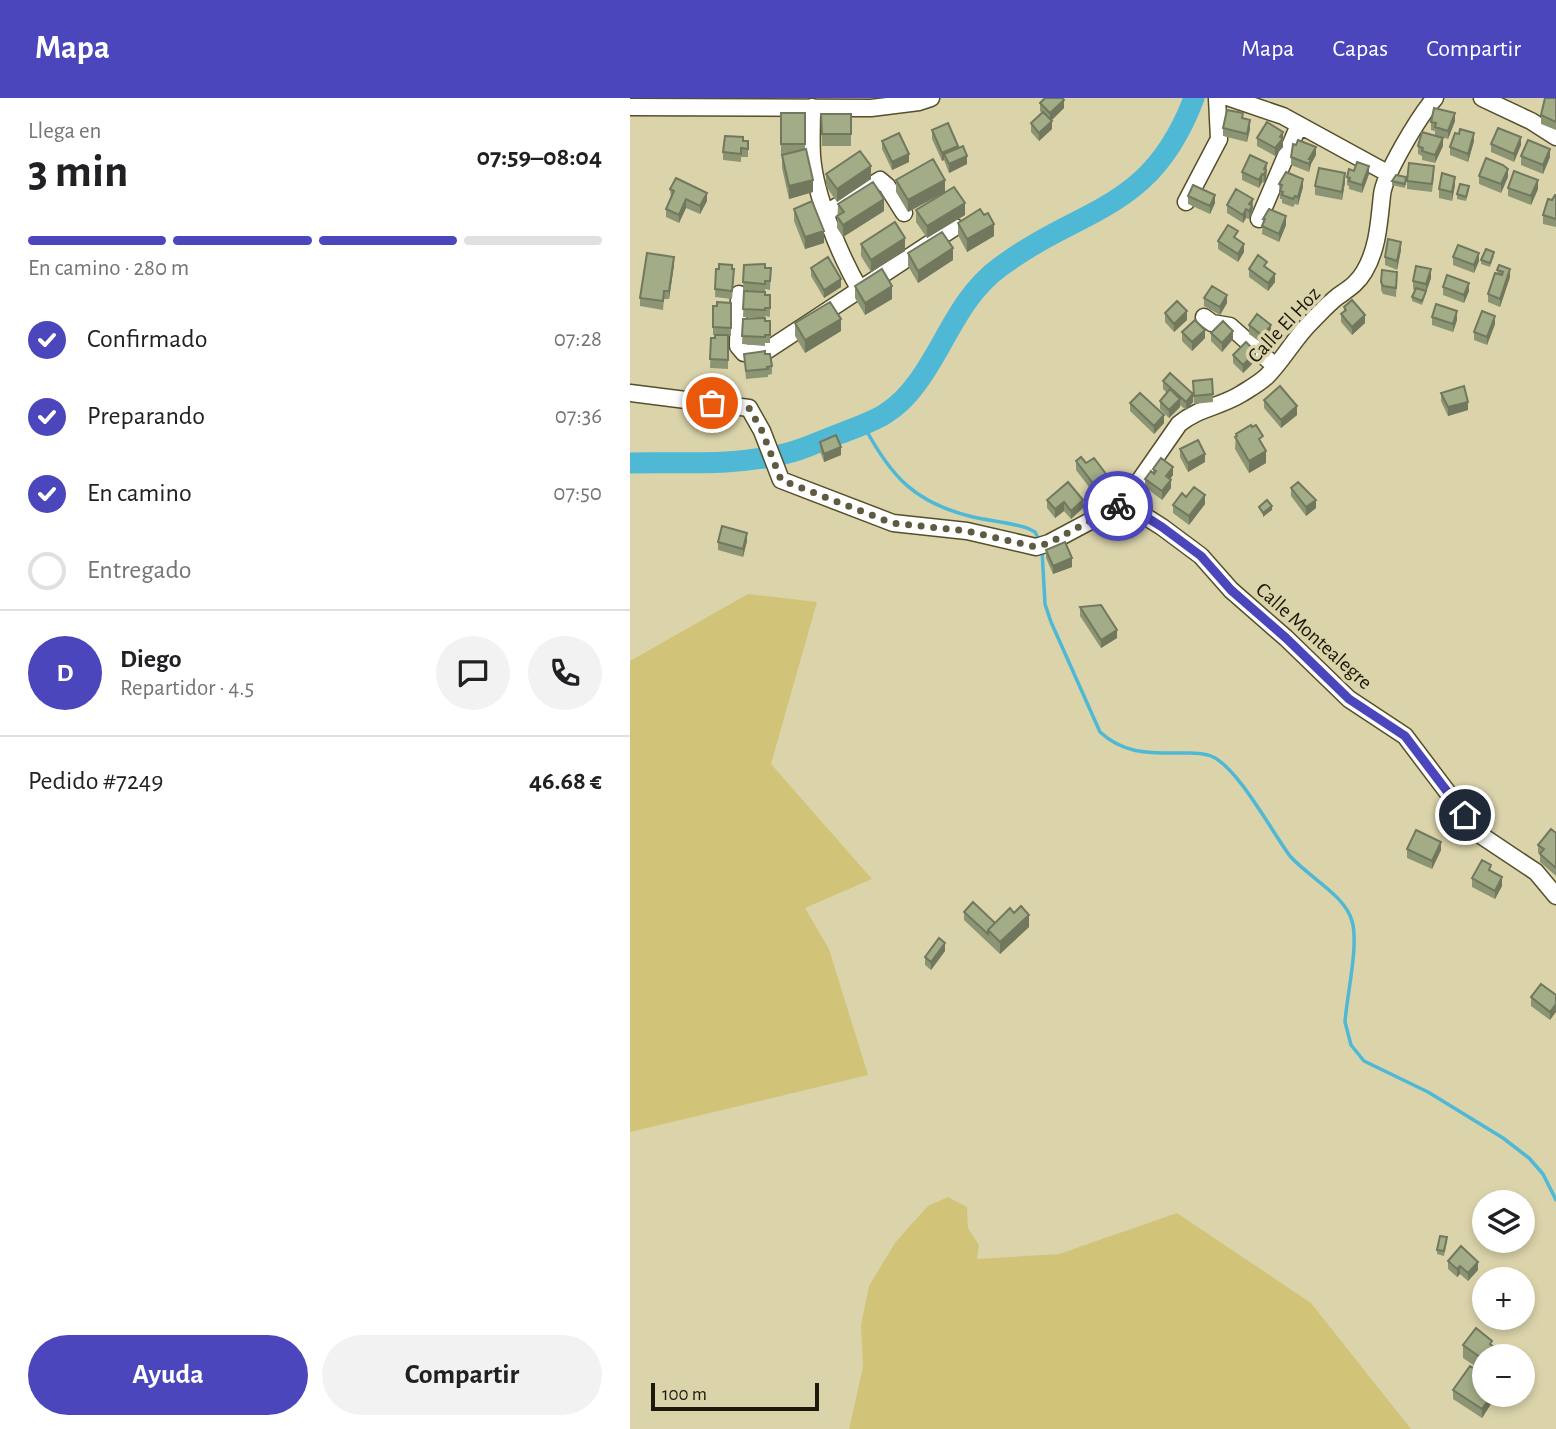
<!DOCTYPE html>
<html lang="es">
<meta charset="utf-8">
<style>
body{margin:0;font-family:"Alegreya Sans",sans-serif;background:#f2f2f2;color:#202124;height:100vh;display:flex;flex-direction:column;font-size:26px;white-space:nowrap}
*{box-sizing:border-box;margin:0}
p{font-size:23px;color:#757577}
.icon{flex:none;width:38px;height:38px;fill:none;stroke:currentColor;stroke-width:2;stroke-linecap:round;stroke-linejoin:round}
.map{position:relative;flex:1;overflow:hidden}
.details{display:flex;flex-direction:column;background:#fff;width:630px}
.details>*{flex:none}
.fabs{position:absolute;left:842px;top:1092px;display:grid;gap:14px}
.fabs a{display:grid;place-items:center;width:63px;height:63px;border-radius:50%;background:#fff;box-shadow:0 4px 10px #0003;font-size:35px}
.scale{position:absolute;left:21px;bottom:18px;width:168px;box-sizing:border-box;padding-left:7px;border:4px solid #1c190a;border-top:0;font-size:19px;line-height:24px;white-space:nowrap;color:#1c190a;-webkit-text-stroke:5px #dbd4ab;paint-order:stroke}
.pin{position:absolute;display:grid;place-items:center;width:60px;height:60px;color:#fff;margin:-30px;border:4px solid #fff;border-radius:50%;box-shadow:0 2px 7px #0007}
.courier{position:absolute;display:grid;place-items:center;width:70px;height:70px;margin:-35px;border:5px solid #4c46bd;border-radius:50%;background:#fff;color:#222;box-shadow:0 2px 9px #0007}
.head em{font-style:normal;font-weight:600}
.head div{display:flex;flex-direction:column-reverse}
.head{display:flex;align-items:center;justify-content:space-between;height:119px;padding:0 28px}
h1{font-size:46px;font-weight:600;line-height:52px}
.bar{display:grid;grid-template-columns:repeat(4,1fr);gap:10px 7px;align-content:center;height:84px;padding:0 28px}
.bar i{height:9px;border-radius:5px;background:#e0e0e0}
.bar .active{background:#4c46bd}
.bar p{grid-column:span 4}
.line{display:flex;align-items:center;gap:18px;padding:0 28px;border-top:2px solid #e0e0e0}
.line div{flex:1}
.round{display:grid;place-items:center;flex:none;width:74px;height:74px;border-radius:37px;background:#f2f2f2}
ol{padding:0 28px;list-style:none}
li{display:flex;align-items:center;gap:21px;height:77px}
li p{margin-inline-start:auto}
li .icon{padding:7px;border-radius:50%;background:#4c46bd;color:#fff;stroke-width:4}
li:last-child{color:#757577}
li i{width:38px;height:38px;border:4px solid #e0e0e0;border-radius:50%}
.button{display:flex;gap:14px;margin-top:auto;padding:14px 28px}
.button a{flex:1;height:80px;border-radius:42px;background:#4c46bd;color:#fff;font-size:28px;font-weight:600;line-height:80px;text-align:center}
.button a+a{background:#f2f2f2;color:#202124}
header{display:flex;align-items:center;gap:42px;box-sizing:border-box;height:98px;padding:0 35px;background:#4c46bd;color:#fff}
header strong{font-size:33px}
nav{display:flex;gap:38px;margin-inline-start:auto;font-size:24px}
main{display:flex;flex:1;min-height:0}
.map>svg:first-child{display:block}
.green{fill:#d1c479}
.lines{fill:none;stroke-linecap:round;stroke-linejoin:round}
.stream{stroke:#4fb8d5;stroke-width:3.5}
.river{stroke:#4fb8d5;stroke-width:21}
.minor-casing{stroke:#554f2a;stroke-width:19}
.minor{stroke:#fff;stroke-width:16}
.wall{fill:#8b9473}
.shaded-wall{fill:#71785e}
.building{fill:#a2ac86;stroke:#71785e;stroke-width:2}
.done{stroke:#5f5a42;stroke-width:7;stroke-dasharray:0 12.6}
.route{stroke:#4c46bd;stroke-width:9}
.labels{text-anchor:middle;dominant-baseline:central;stroke-width:7;stroke-linejoin:round;paint-order:stroke}
.street-label{font-size:21px;fill:#1c190a;stroke:#dbd4ab}
</style>
<header>
<strong>Mapa</strong>
<nav><a>Mapa</a><a>Capas</a><a>Compartir</a></nav>
</header>
<main>
<section class="details">
<div class="head"><div><h1>3 min</h1><p>Llega en</p></div><em>07:59–08:04</em></div>
<div class="bar"><i class="active"></i><i class="active"></i><i class="active"></i><i></i><p>En camino · 280 m</p></div>
<ol>
<li><svg class="icon" aria-label="check" viewBox="0 0 24 24"><path d="M5 12l5 5 9-10"/></svg>Confirmado<p>07:28</p></li>
<li><svg class="icon" aria-label="check" viewBox="0 0 24 24"><path d="M5 12l5 5 9-10"/></svg>Preparando<p>07:36</p></li>
<li><svg class="icon" aria-label="check" viewBox="0 0 24 24"><path d="M5 12l5 5 9-10"/></svg>En camino<p>07:50</p></li>
<li><i></i>Entregado</li>
</ol>
<div class="line" style="height:126px"><b class="round" style="background:#4c46bd;color:#fff">D</b><div><b>Diego</b><p>Repartidor · 4.5</p></div><a class="round"><svg class="icon" aria-label="chat" viewBox="0 0 24 24"><path d="M4 5h16v11H9l-5 4z"/></svg></a><a class="round"><svg class="icon" aria-label="phone" viewBox="0 0 24 24"><path d="M5 4h4l2 5-3 2q2 4 5 5l2-3 5 2v4C11 20 4 13 5 4z"/></svg></a></div>
<div class="line" style="height:91px"><div>Pedido #7249</div><b>46.68 €</b></div>
<div class="button"><a>Ayuda</a><a>Compartir</a></div>
</section>
<div class="map">
<svg width="926" height="1331" viewBox="0 0 926 1331">
<rect width="100%" height="100%" fill="#dbd4ab"/>
<path class="green" d="M118,496L187,504L141,666L242,781L175,810L199,851L238,977L0,1034V563Z
M318,1099L337,1109L338,1130L349,1147L347,1161L429,1156L547,1115L681,1205L781,1331H219L233,1269L231,1227L239,1188L265,1145L278,1130L298,1108Z"/>
<g class="lines">
<path class="stream" d="M234,328C261,379 285,405 343,419C361,423 379,424 397,430L405,434L410,444
M412,452L415,506L421,524L470,634C494,656 518,655 550,655C561,655 571,654 581,658C607,668 642,734 660,758C677,778 715,797 722,823C729,847 717,896 715,924L721,947L734,963L798,994L873,1040L899,1060L913,1076L926,1102"/>
<path class="river" d="M0,365C51,364 104,368 154,356C173,352 190,343 209,336C243,323 264,317 287,285C316,246 329,199 370,169C454,107 521,114 564,0"/>
<g class="minor-casing">
<path id="minor" d="M600,0L653,18L759,76
M852,0L901,23L926,39
M0,9L241,10L289,4L301,0
M182,9C182,25 181,42 182,58C185,98 210,158 230,192
M556,104L589,41L587,0
M196,115L250,82L257,88L274,115
M629,121L669,27
M109,196L108,248L114,255L136,253L325,129
M574,219L582,225L600,228L645,268
M0,295L119,310L132,333L151,382L263,425L337,433L406,449L419,445L494,405L549,326C568,310 590,309 611,296C619,291 630,285 637,278C653,262 664,241 680,225C689,216 698,206 707,199C718,191 727,186 734,174C748,151 749,124 752,97C754,76 790,17 805,0
M494,405L532,429L571,458L601,492L656,540L719,601L775,638L849,736L906,774L926,798"/>
</g>
<use href="#minor" class="minor"/>
</g>
<path class="wall" d="M926,0V32L911,26V17Z
M410,5L434,10L421,22L422,31L409,43L401,34V25L412,15L410,13Z
M151,15H175V52L183,94L159,101L152,70V58H151Z
M191,16H221V48H192Z
M613,20L620,31L617,44L593,38V30Z
M825,23L818,41L812,39L813,48L805,65L792,62V58L788,56V48L805,37V33L801,32V24Z
M302,32L328,50L337,66L319,75L314,62L312,63L302,41Z
M653,34V49L645,58L627,48V40Z
M113,43H118V59H111V64L93,62V54Z
M252,43L279,64L262,72L252,51Z
M844,43L838,64L820,57V49Z
M861,46L891,47L884,64L861,54Z
M686,57L681,66L679,74L661,67V59Z
M891,58L920,59L913,76L891,67Z
M637,73L636,80L634,85L632,84L629,90L612,82V74Z
M196,76L241,81L207,104L196,88Z
M739,76L732,95L719,91V88L717,87V79Z
M804,76L802,94L777,91V83Z
M849,78L878,79L871,95L849,86Z
M266,82L315,94L278,114L266,94Z
M762,83H776L775,90L762,87Z
M715,84L712,102L685,97V88Z
M649,86L673,89L668,107L665,106L663,109L652,105V101H650Z
M825,87L822,103L809,100V91Z
M878,90L908,91L901,107L878,98Z
M40,91L77,103L70,116L56,110L49,125L36,119V111L41,100Z
M839,92L836,103L827,101V96Z
M926,97V129L913,126V117L922,102Z
M558,98L585,105L580,116L558,106Z
M208,106L254,113L213,139L207,130Z
M597,107L623,109L622,116L619,121L616,120L613,125L597,115Z
M164,111L194,145L175,151L164,123Z
M286,112L335,117L297,140L286,124Z
M633,121L656,127L649,144L632,136Z
M328,125L364,138L337,154L328,137Z
M607,142L614,154L608,164L588,151V143Z
M231,146L275,153L241,174L231,158Z
M771,152L767,172L755,167V159Z
M278,155L323,162L288,185L278,168Z
M864,158L860,169L851,166V162Z
M823,159L849,163L844,175L823,167Z
M44,167L39,201H34L33,212L10,208V200Z
M114,167L141,170L140,192L135,191V197H140V219L135,218V223H140V245H135V248L112,246L113,221L128,220L113,219L114,193L129,194L113,192Z
M869,167L880,179L870,209L858,204V196L867,175Z
M181,170L211,189L194,200L181,178Z
M637,170L645,184L638,193L619,179V171Z
M86,171H102L104,179L102,201L85,199Z
M767,174L766,199L753,196L751,192V184Z
M801,180L792,207L782,203V199L785,192L783,191V183Z
M225,188L262,201L235,217L225,200Z
M813,189L839,193L834,205L813,197Z
M574,200L597,205L590,217L574,208Z
M101,205V238H98V271L80,270L81,240H85V237H83V208Z
M714,209L735,225L722,237L711,224V216L714,213Z
M535,215L557,222L544,234L535,224Z
M802,219L827,222L823,234L802,227Z
M165,225L211,233L175,255L165,238Z
M865,226L857,247L844,242V234Z
M619,227L641,235L633,246L619,236Z
M552,234L575,240L562,253L552,243Z
M581,235L603,241L592,254L581,243Z
M114,256H135L142,268V276L138,277V279L116,281Z
M603,257L626,262L613,275L603,265Z
M533,283L563,304L556,312L550,307V309L539,320L530,311V303L537,295L533,291Z
M563,283L583,296V304L564,306Z
M811,295L838,312L818,318L811,303Z
M634,302L667,317L651,330L634,310Z
M500,305L534,325L524,336L500,313Z
M606,336L633,347L636,365L619,375L605,351Z
M190,344L211,357L194,364L190,353Z
M550,351L575,364L558,374L550,359Z
M446,363L485,396L472,406L446,372Z
M523,371L543,377L540,381L541,390L532,402L515,389V381L523,375Z
M438,384L453,410L441,421L434,413L425,420L417,410V402Z
M661,390L686,410L676,418L661,398Z
M575,406L559,427L543,415V407Z
M117,443L113,459L88,452V444Z
M416,452L442,469L423,476L416,460Z
M450,509L487,540L471,550L450,518Z
M926,735V778L910,764V756L908,755V747Z
M777,751L811,752L802,771L777,760Z
M861,774L872,788L865,801L842,789V780Z
M334,814L365,825L384,815L399,829L370,856L334,822Z
M315,853L301,872L295,867V859Z
M926,897L920,922L901,908V899Z
M817,1143L814,1158L807,1156V1152Z
M818,1163L848,1172L838,1183L830,1176L827,1179L818,1171Z
M833,1247L862,1248L854,1258V1274L833,1260Z
M823,1292L854,1297L861,1306L852,1320L823,1301Z"/>
<path class="shaded-wall" d="M434,2V10L420,24V15Z
M825,15V23L818,41V33Z
M620,22V31L617,44V36Z
M422,23V31L409,43V35Z
M653,34V49L645,58V50Z
M844,35V43L838,64V56Z
M891,39V47L884,64V56Z
M813,40V48L805,65V57Z
M328,48V56H314V62L312,63V55Z
M686,49V57L681,66L679,74V61Z
M920,51V59L913,76V67Z
M279,56V64L262,72V64Z
M337,58V66L319,75V66Z
M637,65L636,80L634,85V71Z
M241,68V81L207,104V91Z
M739,68V76L732,95V87Z
M878,71V79L871,95V86Z
M715,75V84L712,102V94Z
M632,76V84L629,90V82Z
M825,79V87L822,103V94Z
M673,81V89L668,107V99Z
M183,82V94L159,101V88Z
M315,82V94L278,114V102Z
M908,82V91L901,107V98Z
M77,95V103L70,116V108Z
M585,97V105L580,116V108Z
M56,101V110L49,125V117Z
M254,101V113L213,139V127Z
M623,101L622,116L619,121V106Z
M335,105V117L297,140V128Z
M616,111V120L613,125V117Z
M656,118V127L649,144V136Z
M364,126V138L337,154V141Z
M194,133V145L175,151V139Z
M275,140V153L241,174V162Z
M771,144V152L767,172V163Z
M614,146V154L608,164V156Z
M323,150V162L288,185V173Z
M849,155V163L844,175V167Z
M44,159V167L39,201V193Z
M801,171V180L796,194V186Z
M880,171V179L870,209V201Z
M645,176V184L638,193V185Z
M211,181V189L194,200V192Z
M839,185V193L834,205V197Z
M262,188V201L235,217V205Z
M597,197V205L590,217V209Z
M557,213V222L544,234V226Z
M827,213V222L823,234V226Z
M735,217V225L722,237V229Z
M865,218V226L857,247V239Z
M211,221V233L175,255V242Z
M641,227V235L633,246V238Z
M575,232V240L562,253V244Z
M603,233V241L592,254V245Z
M626,254V262L613,275V267Z
M563,296V304L556,312V304Z
M550,301V309L539,320V312Z
M838,304V312L818,318V309Z
M667,308V317L651,330V322Z
M534,317V325L524,336V328Z
M211,349V357L194,364V356Z
M636,353V365L619,375V363Z
M575,356V364L558,374V365Z
M543,369V377L536,387V378Z
M541,382V390L532,402V393Z
M485,388V396L472,406V397Z
M575,397V406L559,427V418Z
M453,402V410L441,421V413Z
M686,402V410L676,418V409Z
M434,404V413L425,420V411Z
M642,408V412L633,419V415Z
M117,435V443L113,459V451Z
M442,460V469L423,476V468Z
M487,532V540L471,550V542Z
M811,744V752L802,771V763Z
M872,779V788L865,801V793Z
M399,817V829L370,856V844Z
M315,845V853L301,872V864Z
M926,906V914L920,922V914Z
M848,1164V1172L838,1183V1175Z
M830,1168V1176L827,1179V1171Z
M861,1298V1306L852,1320V1311Z"/>
<path class="building" d="M415,0H432L434,2L420,15L410,5Z
M915,0H926V24L911,17Z
M804,10L825,15L818,33L805,29L806,25L801,24Z
M597,12L613,15L612,20L620,22L617,36L593,30Z
M413,14L422,23L409,35L401,25Z
M151,15H175V46H151Z
M191,16H221V36H192Z
M637,24L653,34L650,39L653,40L645,50L627,40Z
M318,25L328,48L312,55L302,32Z
M868,30L891,39L884,56L861,46Z
M830,31L844,35L838,56L820,49L825,35L829,36Z
M792,34L813,40L805,57L792,53L793,50L788,48Z
M269,35L279,56L262,64L252,43Z
M95,38L113,39V43H118V51L111,50V56L93,54Z
M668,42L686,49L679,61H681L679,66L661,59L663,46L666,47Z
M898,42L920,51L913,67L891,58Z
M333,48L337,58L319,66L314,56Z
M176,51L183,82L159,88L152,57Z
M230,53L241,68L207,91L196,76Z
M620,57L637,65L634,71L636,72L634,77L632,76L629,82L612,74Z
M856,60L873,67L878,71L871,86L849,78Z
M303,61L315,82L278,102L266,82Z
M727,64L739,68L732,87L719,83L720,80L717,79L719,71L724,73Z
M779,65L804,68L802,86L777,83Z
M689,70L715,75L712,94L685,88Z
M884,73L908,82L901,98L878,90Z
M656,74L673,81L668,99L665,98L663,101L652,97L653,94L650,93L652,87L649,86Z
M812,75L825,79L822,94L809,91Z
M766,77L776,79L775,86L762,83Z
M46,80L77,95L70,108L56,101L49,117L36,111L44,93L40,91Z
M243,84L254,101L213,127L207,118L214,114L208,106Z
M830,86L839,88L836,99L827,96Z
M563,87L585,97L580,108L558,98Z
M324,89L335,105L297,128L286,112Z
M606,91L623,101L619,106L622,108L619,113L616,111L613,117L597,107Z
M925,97H926V121L913,117L918,101L922,102Z
M182,103L194,133L175,139L164,111Z
M350,111L354,117L358,115L364,126L337,141L328,125Z
M639,111L656,118L649,136L632,128L635,121H633Z
M265,124L275,140L241,162L231,146Z
M598,127L608,133L604,139L614,146L608,156L588,143Z
M312,134L323,150L288,173L278,155Z
M758,141L771,144L767,163L755,159Z
M828,147L849,155L844,167L823,159Z
M856,151L864,154L860,165L851,162Z
M17,155L44,159L39,193H34L33,203L10,200Z
M628,157L637,164L634,168L645,176L638,185L619,171Z
M198,159L211,181L194,192L181,170Z
M89,166L102,167V171H104L102,193L85,191L86,171H89Z
M135,166V170H141L140,183H135V186L113,184L114,167Z
M869,167L880,171L870,201L858,196L865,175L872,177L873,174L867,172Z
M786,168L801,171L796,186L783,183Z
M252,171L262,188L235,205L225,188Z
M752,172L767,174L766,190L753,188L751,184Z
M817,177L839,185L834,197L813,189Z
M582,188L597,197L590,209L574,200Z
M786,190L796,193L792,203L782,199Z
M114,193L135,194V197H140V210H135V212L113,211Z
M722,202L735,217L722,229L711,216L716,212L714,209Z
M547,203L557,213L544,226L535,215Z
M87,204L101,205V230L83,229V208H87Z
M200,204L211,221L175,242L165,225Z
M806,206L827,213L823,226L802,219Z
M852,213L865,218L857,239L844,234Z
M627,216L641,227L633,238L619,227Z
M135,220V223H140V237H135V239L112,238L113,221Z
M565,222L575,232L562,244L552,234Z
M593,223L603,233L592,245L581,235Z
M85,237H98V262L80,261L81,240H85Z
M616,244L626,254L613,267L603,257Z
M135,253V256H140L142,268L137,269L138,271L116,273L114,256Z
M540,275L563,296L556,304L533,283Z
M582,281L583,296L564,298L563,283Z
M650,288L667,308L651,322L634,302Z
M834,288L838,304L818,309L811,295Z
M540,291L550,301L539,312L530,303Z
M510,295L534,317L524,328L500,305Z
M621,327L622,329L626,327L633,338L629,341L636,353L619,363L605,339L607,338L606,336Z
M206,337L211,349L194,356L190,344Z
M568,342L575,356L558,365L550,351Z
M451,359L456,365L464,360L485,388L472,397L446,363Z
M531,360L543,369L536,378L541,382L532,393L515,381L521,373L524,376L526,373L523,371Z
M438,384L453,402L441,413L434,404L425,411L417,402Z
M668,384L686,402L676,409L661,390Z
M564,389L575,397L559,418L543,407L552,395L556,399Z
M637,402L642,408L633,415L629,409Z
M92,428L117,435L113,451L88,444Z
M435,444L442,460L423,468L416,452Z
M471,507L487,532L471,542L450,509Z
M921,731L926,735V770L910,756L914,751L908,747Z
M786,732L811,744L802,763L777,751Z
M852,762L861,767L859,772L872,779L865,793L842,780Z
M343,804L365,825L358,832V836L334,814Z
M391,808L399,817L370,844L358,832L380,810L384,815Z
M309,840L315,845L301,864L295,859Z
M911,886L926,897V906L920,914L901,899Z
M810,1138L817,1139L814,1153L807,1152Z
M831,1148L848,1164L838,1175L830,1168L827,1171L818,1163Z
M846,1230L862,1243L860,1246L875,1258H854V1262L833,1247Z
M840,1268L854,1277V1288L852,1292L854,1293V1297L861,1298L852,1311L823,1292Z"/>
<g class="lines">
<path class="done" d="M82,305L119,310L132,333L151,382L262,425L337,433L406,449L419,445L488,408"/>
<path class="route" d="M488,408L494,405L532,429L571,458L601,492L656,540L719,601L775,638L835,717"/>
</g>
<g class="labels">
<g class="street-label">
<text transform="translate(654 227) rotate(-47)">Calle El Hoz</text>
<text transform="translate(684 538) rotate(42)">Calle Montealegre</text>
</g>
</g>
</svg>
<div class="fabs">
<a><svg class="icon" aria-label="layers" viewBox="0 0 24 24"><path d="M12 4l9 5-9 5-9-5zM3 14l9 5 9-5"/></svg></a>
<a>+</a>
<a>−</a>
</div>
<div class="scale">100 m</div>
<div class="pin" style="left:82px;top:305px;background:#ea580c"><svg class="icon" aria-label="bag" viewBox="0 0 24 24"><path d="M5 8h14l-1 12H6zM9 8a3 3 0 0 1 6 0"/></svg></div>
<div class="pin" style="left:835px;top:717px;background:#1f2937"><svg class="icon" aria-label="home" viewBox="0 0 24 24"><path d="M3 11l9-7 9 7M6 9v11h12V9"/></svg></div>
<div class="courier" style="left:488px;top:408px"><svg class="icon" aria-label="bike" viewBox="0 0 24 24"><circle cx="6" cy="16" r="4"/><circle cx="18" cy="16" r="4"/><path d="M6 16l4-8h5l3 8M10 8l3 8H6M13 5h3"/></svg></div>
</div>
</main>
